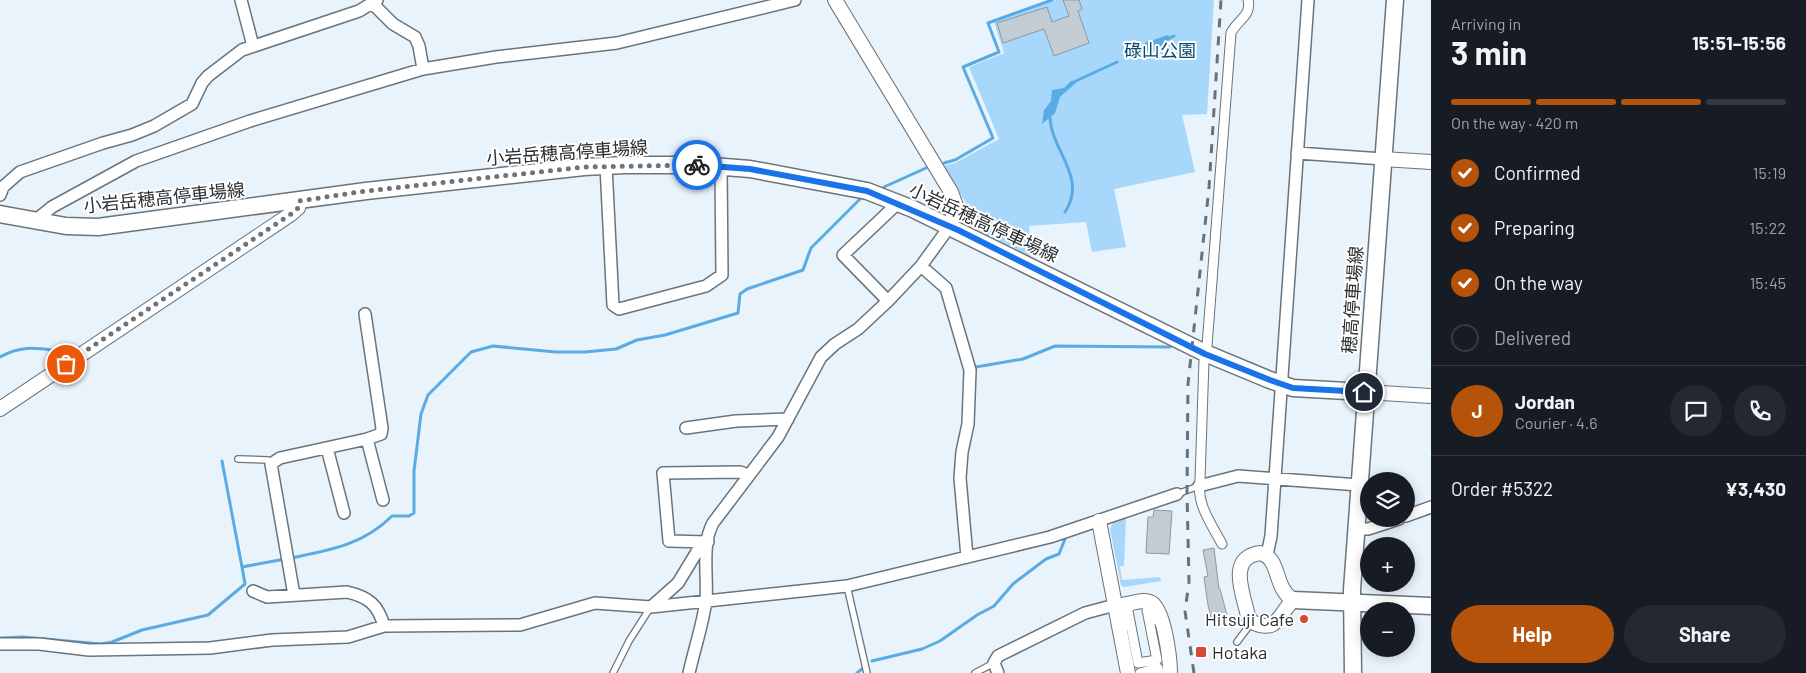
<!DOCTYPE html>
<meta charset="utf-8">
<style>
body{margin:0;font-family:Barlow,"Noto Sans JP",sans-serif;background:#242831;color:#f1f3f6;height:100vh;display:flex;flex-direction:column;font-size:19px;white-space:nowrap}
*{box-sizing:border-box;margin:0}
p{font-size:16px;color:#9ea1a6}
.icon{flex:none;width:28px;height:28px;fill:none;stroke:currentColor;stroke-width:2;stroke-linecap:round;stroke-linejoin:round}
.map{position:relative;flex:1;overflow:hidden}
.side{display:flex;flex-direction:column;background:#171b24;width:375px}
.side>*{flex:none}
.controls{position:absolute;left:1360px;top:472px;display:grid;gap:10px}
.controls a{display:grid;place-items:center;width:55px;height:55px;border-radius:50%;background:#171b24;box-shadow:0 2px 12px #0003;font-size:25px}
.pin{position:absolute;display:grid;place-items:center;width:42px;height:42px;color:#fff;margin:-21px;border:2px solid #fff;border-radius:50%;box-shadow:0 1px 5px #0007}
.courier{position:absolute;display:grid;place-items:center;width:50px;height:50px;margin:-25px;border:4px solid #1a73e8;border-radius:50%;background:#fff;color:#222;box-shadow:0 1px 6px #0007}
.head em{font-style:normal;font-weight:700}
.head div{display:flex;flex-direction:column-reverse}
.head{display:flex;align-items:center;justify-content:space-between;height:85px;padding:0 20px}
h1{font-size:32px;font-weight:700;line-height:38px}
.bar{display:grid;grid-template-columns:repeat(4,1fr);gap:8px 5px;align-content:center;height:60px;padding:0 20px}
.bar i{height:6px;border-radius:4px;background:#363941}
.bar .selected{background:#b45309}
.bar p{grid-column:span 4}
.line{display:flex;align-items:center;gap:12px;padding:0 20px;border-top:1px solid #363941}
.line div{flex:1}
.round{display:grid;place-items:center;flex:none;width:52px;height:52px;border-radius:26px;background:#242831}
ol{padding:0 20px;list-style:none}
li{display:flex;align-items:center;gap:15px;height:55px}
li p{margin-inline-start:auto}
li .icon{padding:5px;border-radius:50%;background:#b45309;color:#fff;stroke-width:4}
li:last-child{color:#9ea1a6}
li i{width:28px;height:28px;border:2px solid #363941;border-radius:50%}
.button{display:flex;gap:10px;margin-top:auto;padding:10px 20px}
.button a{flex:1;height:58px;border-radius:30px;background:#b45309;color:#fff;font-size:20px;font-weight:700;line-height:58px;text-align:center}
.button a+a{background:#242831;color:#f1f3f6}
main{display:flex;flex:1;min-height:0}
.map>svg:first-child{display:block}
.green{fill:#a7d7fa}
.water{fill:#5aabe3}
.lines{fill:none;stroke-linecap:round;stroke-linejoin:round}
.stream{stroke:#5aabe3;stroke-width:3}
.building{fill:#c2ccd4;stroke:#8e989f}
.service-casing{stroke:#6a747b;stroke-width:8}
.pedestrian-casing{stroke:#6a747b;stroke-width:11}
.minor-casing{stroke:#6a747b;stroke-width:14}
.tertiary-casing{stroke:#6a747b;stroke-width:16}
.secondary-casing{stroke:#6a747b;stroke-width:19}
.service{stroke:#fff;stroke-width:5.5}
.pedestrian{stroke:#fff;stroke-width:9}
.minor{stroke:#fff;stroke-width:11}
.tertiary{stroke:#fff;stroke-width:14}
.secondary{stroke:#fff;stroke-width:16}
.rail{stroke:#6b7176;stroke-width:3;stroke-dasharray:9 9;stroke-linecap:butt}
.done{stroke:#6d7378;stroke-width:5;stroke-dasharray:0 9}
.route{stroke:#1a73e8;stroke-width:6}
.poi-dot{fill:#d54a31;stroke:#fff;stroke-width:2}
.labels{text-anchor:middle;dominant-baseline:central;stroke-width:4;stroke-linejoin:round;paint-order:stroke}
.park-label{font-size:18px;fill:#07496e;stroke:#fff}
.street-label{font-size:18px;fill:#2a2e31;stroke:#fff}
.poi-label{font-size:18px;fill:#2a2e31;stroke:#fff;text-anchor:end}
</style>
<main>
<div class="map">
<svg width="1431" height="673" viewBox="0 0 1431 673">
<rect width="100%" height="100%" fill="#e9f3fc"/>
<path class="green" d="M1056,0H1214L1207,114L1182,115L1195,172L1114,189L1126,247L1092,252L1086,222L1029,226L1031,258L981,233L982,230L944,166L955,163L999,139L969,67L1004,53L994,22Z
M1126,518L1124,566H1120L1122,580L1160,577L1161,581L1124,587L1121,585L1110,529L1113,522Z"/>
<path class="water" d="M1168,35L1170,38L1162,49L1152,52L1138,49L1147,42Z
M1080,79L1060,97L1055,113L1042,124L1044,110L1051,101L1052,90L1064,88L1071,81Z"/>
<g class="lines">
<path class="stream" d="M1166,40L1174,36
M1076,81L1117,62
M1050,117C1051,151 1088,177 1065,212
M944,163L955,160L993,138L963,67L999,52L988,23L1052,0
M884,187L926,168
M0,357C22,345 35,348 59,351
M976,367L1023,359L1055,346L1170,347
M222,461L242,567
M291,558C330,550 363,545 392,516H409L414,513V471L421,414L428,395L471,352L493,346L556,352H585L616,349L637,340L665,335L738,313L740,294L747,289L803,270L811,248L860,199
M0,638L23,637L101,644L112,642L142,630L208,615L245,584L242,567L285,559
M872,661L922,649L940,641L977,615L994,606L1013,584L1046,559L1059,554L1065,539
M857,673L862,669"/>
</g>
<path class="building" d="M1063,0H1079L1082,9L1078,11L1089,43L1054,56L1044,29L1003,43L997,23L1047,7L1052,22L1069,16Z
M1154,510L1172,511L1169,554L1146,553L1148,517H1153Z
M1214,548L1219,589H1220L1227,615H1223L1224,620L1215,621L1214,617L1211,618L1208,605L1204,577L1208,576L1203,550Z"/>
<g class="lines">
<g class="service-casing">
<path id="service" d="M238,459L268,460L271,464
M1177,494L1199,486
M847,586L867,673
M1237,642L1252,622
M613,673L629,641L650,608
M975,673L994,663"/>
</g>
<g class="pedestrian-casing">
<path id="pedestrian" d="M1207,346L1231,33C1237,20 1252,16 1248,0
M1204,360L1200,480C1196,504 1211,523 1222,544
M1125,626L1123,617L1128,611L1138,663L1157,660L1147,610L1155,616L1156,620
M1140,673L1158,668L1159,673"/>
</g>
<g class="minor-casing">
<path id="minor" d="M241,0L253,46
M373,4L393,24L415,37L419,46L423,69
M1297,153L1383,159
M606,166L613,305L619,309L706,286L722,275L721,167
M0,195L3,187L20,172L103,143L132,135L154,126L192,104L202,83L208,76L242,50L359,11L377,0
M36,220L52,207L136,161L250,121L423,69L496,57L617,43L795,0
M921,266L946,288L970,370L968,424L962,452L960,478L967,557
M888,301L843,255L898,203
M686,428L736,421L788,419
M367,439L383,500
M327,448L344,513
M1199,486L1238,476L1359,485
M1406,516L1431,507
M1356,529H1368L1399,519
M708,542L669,541L663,473L740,472L748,475
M1267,555L1271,536L1308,0
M253,591L267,597L347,592C369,597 378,605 384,626
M294,595L271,464L280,458L367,439L381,434L382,428L365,314
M651,607L678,583L698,550L708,542
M0,644H39L89,650L210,648L272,640L348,637L384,626L520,625L595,603L651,607L847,586L1050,537L1177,494
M689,673C694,650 703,624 706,600C708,576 701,545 713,523L778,437L821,357L835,344L858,329L888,301L921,266L950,226
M998,673L994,663L998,656L1085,613L1115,605"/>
</g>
<g class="tertiary-casing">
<path id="tertiary" d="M835,0L951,192L956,206L950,226
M1383,159L1431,162
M1365,392L1431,396
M0,409L291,214L298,208L299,201
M1099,521L1128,673
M1260,553C1281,558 1273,587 1293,600C1278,616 1277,634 1252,622L1248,616C1243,593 1227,558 1260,553Z
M1115,605C1126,607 1140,598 1150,602C1164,607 1170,659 1170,673"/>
</g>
<g class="secondary-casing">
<path id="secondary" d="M0,214L66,226L98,227L366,191L584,167L625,165H699L750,169L867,191L913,209L1205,353L1270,380L1293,388L1365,392
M1293,600L1431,606
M1353,673L1352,590L1395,0"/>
</g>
<use href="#service" class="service"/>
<use href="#pedestrian" class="pedestrian"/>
<use href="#minor" class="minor"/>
<use href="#tertiary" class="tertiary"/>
<use href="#secondary" class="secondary"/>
<path class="rail" d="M1194,673L1185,611L1189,582L1187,492L1188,384L1209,188L1221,0"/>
</g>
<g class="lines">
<path class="done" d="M66,364L291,214L298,208L299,201L366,191L584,167L697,165"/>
<path class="route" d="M697,165L750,169L867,191L958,230L1205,354L1270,380L1293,388L1364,392"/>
</g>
<g class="poi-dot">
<circle cx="1304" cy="619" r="5"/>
<rect x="1195" y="646" width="12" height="12" rx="2.5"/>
</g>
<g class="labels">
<g class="park-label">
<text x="1160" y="50">碌山公園</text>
</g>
<g class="street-label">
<text transform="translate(567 152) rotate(-4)">小岩岳穂高停車場線</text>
<text transform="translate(164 197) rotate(-6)">小岩岳穂高停車場線</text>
<text transform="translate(984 222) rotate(25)">小岩岳穂高停車場線</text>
<text transform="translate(1352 300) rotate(-86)">穂高停車場線</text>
</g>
<g class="poi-label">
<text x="1294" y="619">Hitsuji Cafe</text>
<text x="1212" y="652" text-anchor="start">Hotaka</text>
</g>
</g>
</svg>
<div class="controls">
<a><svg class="icon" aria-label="layers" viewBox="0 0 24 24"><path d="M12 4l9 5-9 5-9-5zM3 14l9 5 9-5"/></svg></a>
<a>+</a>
<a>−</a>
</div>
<div class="pin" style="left:66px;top:364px;background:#ea580c"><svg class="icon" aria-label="bag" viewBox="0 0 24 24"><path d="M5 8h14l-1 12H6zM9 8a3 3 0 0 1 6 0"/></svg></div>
<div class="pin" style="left:1364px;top:392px;background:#1f2937"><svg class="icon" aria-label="home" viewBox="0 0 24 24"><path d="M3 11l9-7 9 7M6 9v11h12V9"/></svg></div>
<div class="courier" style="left:697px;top:165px"><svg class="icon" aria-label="bike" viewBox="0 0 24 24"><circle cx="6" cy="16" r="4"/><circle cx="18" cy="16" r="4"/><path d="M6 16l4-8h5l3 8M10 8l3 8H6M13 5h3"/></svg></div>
</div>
<section class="side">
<div class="head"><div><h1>3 min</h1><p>Arriving in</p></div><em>15:51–15:56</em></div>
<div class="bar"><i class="selected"></i><i class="selected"></i><i class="selected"></i><i></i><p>On the way · 420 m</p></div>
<ol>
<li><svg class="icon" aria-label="check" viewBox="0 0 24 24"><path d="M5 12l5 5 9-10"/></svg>Confirmed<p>15:19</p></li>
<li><svg class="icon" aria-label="check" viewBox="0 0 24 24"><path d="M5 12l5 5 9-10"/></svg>Preparing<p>15:22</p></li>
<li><svg class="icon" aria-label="check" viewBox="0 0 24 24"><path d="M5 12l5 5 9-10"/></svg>On the way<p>15:45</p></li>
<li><i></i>Delivered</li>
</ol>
<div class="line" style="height:90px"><b class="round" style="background:#b45309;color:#fff">J</b><div><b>Jordan</b><p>Courier · 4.6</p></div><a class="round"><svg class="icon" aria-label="chat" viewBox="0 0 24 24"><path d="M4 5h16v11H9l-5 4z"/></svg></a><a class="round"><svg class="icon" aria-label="phone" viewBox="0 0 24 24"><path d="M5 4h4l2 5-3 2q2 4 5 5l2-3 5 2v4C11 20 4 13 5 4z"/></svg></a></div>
<div class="line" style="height:65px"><div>Order #5322</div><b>¥3,430</b></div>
<div class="button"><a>Help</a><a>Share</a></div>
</section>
</main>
